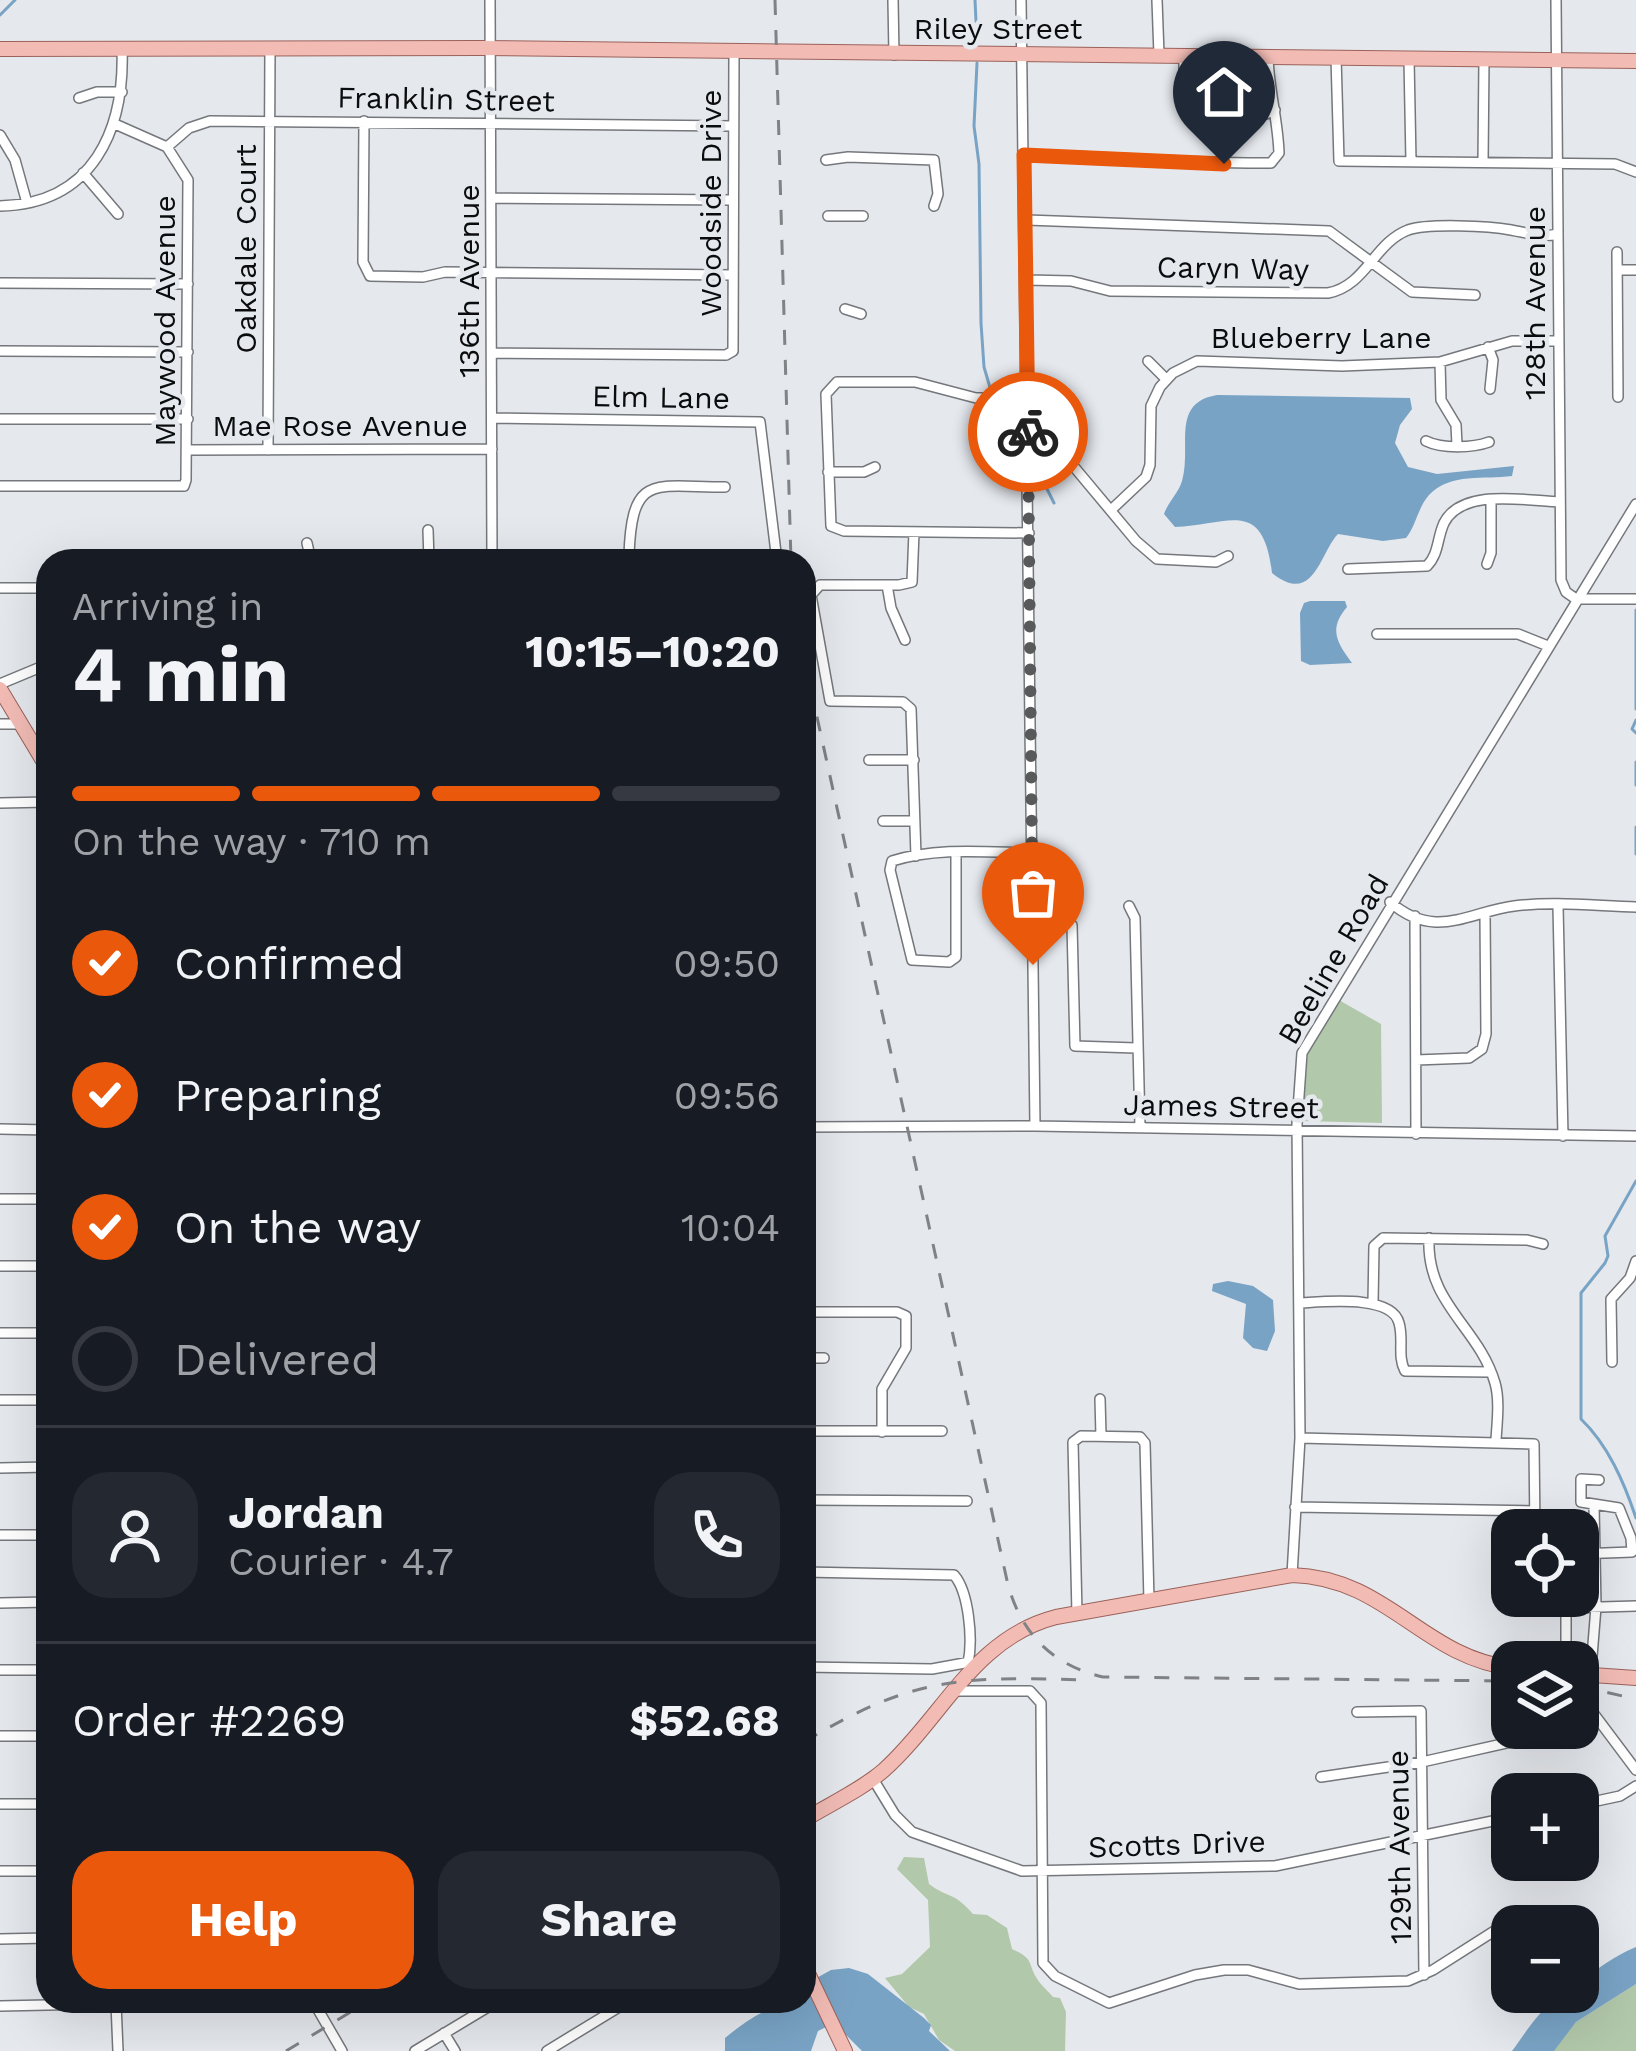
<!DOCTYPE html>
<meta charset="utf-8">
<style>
body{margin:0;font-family:"Work Sans",sans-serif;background:#242831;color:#f1f3f6;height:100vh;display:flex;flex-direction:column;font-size:45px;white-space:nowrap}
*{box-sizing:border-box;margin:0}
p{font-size:39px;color:#9ea1a6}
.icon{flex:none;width:66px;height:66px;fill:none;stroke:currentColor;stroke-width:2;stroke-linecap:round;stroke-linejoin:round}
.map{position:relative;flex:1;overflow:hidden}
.details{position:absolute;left:36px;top:549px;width:780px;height:1464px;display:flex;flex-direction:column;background:#171b24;border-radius:36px;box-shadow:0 12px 48px #0002}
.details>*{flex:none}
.buttons{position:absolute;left:1491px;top:1509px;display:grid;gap:24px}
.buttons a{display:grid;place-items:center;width:108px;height:108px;border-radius:24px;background:#171b24;box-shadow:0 12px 48px #0002;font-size:60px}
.pin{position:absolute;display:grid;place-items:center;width:102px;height:102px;color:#fff;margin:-123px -51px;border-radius:50% 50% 50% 0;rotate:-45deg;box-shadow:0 0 12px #0007}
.pin .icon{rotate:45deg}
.courier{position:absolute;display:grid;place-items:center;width:120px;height:120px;margin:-60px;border:9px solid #ea580c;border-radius:50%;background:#fff;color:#222;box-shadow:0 3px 15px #0007}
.summary em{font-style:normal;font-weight:700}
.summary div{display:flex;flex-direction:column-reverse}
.summary{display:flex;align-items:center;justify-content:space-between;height:204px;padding:0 36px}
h1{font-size:78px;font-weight:700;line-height:90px}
.bar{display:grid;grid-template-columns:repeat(4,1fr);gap:18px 12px;align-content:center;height:144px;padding:0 36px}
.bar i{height:15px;border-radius:9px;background:#363941}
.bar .current{background:#ea580c}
.bar p{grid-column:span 4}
.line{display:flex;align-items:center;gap:30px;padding:0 36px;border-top:3px solid #363941}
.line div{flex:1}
.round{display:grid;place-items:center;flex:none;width:126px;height:126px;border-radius:36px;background:#242831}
ol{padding:0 36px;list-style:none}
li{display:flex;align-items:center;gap:36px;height:132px}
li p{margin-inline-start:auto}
li .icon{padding:12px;border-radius:50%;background:#ea580c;color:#fff;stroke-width:4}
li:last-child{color:#9ea1a6}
li i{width:66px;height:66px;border:6px solid #363941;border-radius:50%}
.primary-button{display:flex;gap:24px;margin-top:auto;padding:24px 36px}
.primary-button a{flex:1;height:138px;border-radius:36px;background:#ea580c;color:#fff;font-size:48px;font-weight:700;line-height:138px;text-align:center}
.primary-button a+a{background:#242831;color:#f1f3f6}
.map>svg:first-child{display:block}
.green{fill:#b2c8aa}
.water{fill:#79a3c5}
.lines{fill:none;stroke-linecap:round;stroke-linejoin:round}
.stream{stroke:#79a3c5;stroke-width:3}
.minor-casing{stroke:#74777b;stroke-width:12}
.major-casing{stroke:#9b625a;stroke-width:16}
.minor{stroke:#fff;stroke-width:9}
.major{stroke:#f2bcb5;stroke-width:14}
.rail{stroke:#808285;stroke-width:3;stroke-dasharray:15 15;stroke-linecap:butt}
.done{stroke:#57595b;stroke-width:12;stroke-dasharray:0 21.6}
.route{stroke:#ea580c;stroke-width:15}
.labels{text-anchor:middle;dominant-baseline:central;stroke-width:9;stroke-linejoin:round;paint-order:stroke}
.street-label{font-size:30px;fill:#0b0c0d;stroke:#e5e8ed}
</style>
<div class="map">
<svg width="1636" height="2051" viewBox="0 0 1636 2051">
<rect width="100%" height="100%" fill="#e5e8ed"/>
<path class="green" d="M1337,999L1381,1024L1382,1123L1303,1121L1308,1049Z
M904,1857L924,1858L929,1884C949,1899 953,1891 973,1914L987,1915L1007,1928L1012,1949C1037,1960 1026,1965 1040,1983C1044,1988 1049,1992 1053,1997L1060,1998L1066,2012L1065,2051H955L939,2040L924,2014L909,2007L885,1978L902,1974L930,1947L928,1900L897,1869Z
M1636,1984V2051H1553L1576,2022Z"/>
<path class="water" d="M1217,395L1410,398L1412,409L1400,425L1395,443L1408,467L1437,474L1514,466L1512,476C1484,480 1451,472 1429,495C1418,507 1416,526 1406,538L1383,541L1338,534C1320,552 1314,607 1272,573C1263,497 1229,525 1175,527L1164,514C1168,502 1178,494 1182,481C1192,446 1170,403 1217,395Z
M1310,601H1345L1347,607C1328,629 1337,643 1352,663L1310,665L1301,661L1300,613L1304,603Z
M1228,1281L1253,1286L1273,1300L1275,1331L1267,1351L1253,1348L1243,1338L1246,1304L1212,1291L1213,1284Z
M1636,1947V1984L1576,2022L1554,2051H1512C1528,2030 1549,1992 1578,1992V1984C1597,1969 1614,1956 1636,1947Z
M849,1968L868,1974L924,2018L931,2025L929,2031L950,2051H862L834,2023L818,2031L811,2051H725V2038C748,2019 775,2001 804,2001V1985L831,1970Z"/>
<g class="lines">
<path class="stream" d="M975,0L977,43
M0,15L15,0
M977,63L974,126L979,164L981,323L984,367L991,391
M997,405L1007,437L1023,452
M1035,465L1054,503
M1636,610V709
M1636,720L1632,729L1636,733
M1636,762V785
M1636,827V854
M1636,1181L1605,1236L1608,1256L1605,1263L1581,1293V1419C1608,1445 1624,1482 1636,1518"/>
<g class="minor-casing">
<path id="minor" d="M490,0L492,561
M893,0L894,55
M1021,0L1035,1126
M1157,0L1159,55
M1556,0L1561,580L1566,592L1576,599
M1184,56V101L1190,113L1266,114L1275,110
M1336,57L1339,161L1615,164L1636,172
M1409,59L1411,162
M79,98L97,92H122
M364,121L363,262L370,276L423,277L445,272L733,275
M0,135L15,160L27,203
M167,147L189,128L210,121L733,126
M1025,155C1107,156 1188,164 1271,163L1279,153C1278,121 1269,90 1268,58
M826,160L848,157L934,160L938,194L934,206
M1483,162L1484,59
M83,173L118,214
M491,198L733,200
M0,206C93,204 125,130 122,48
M828,216H863
M1027,220L1329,231L1412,292L1475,295
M1617,252L1618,397
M1618,270H1636
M1027,280L1071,281L1110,291L1328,293C1366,286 1374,243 1408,230C1428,223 1489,226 1511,230C1528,233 1541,238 1558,234
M0,283L188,284
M845,309L861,314
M1488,347L1493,360L1490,389
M0,351L188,352
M492,353L726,355L733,351L734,52
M1148,361L1166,379
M1440,362L1441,400L1456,425L1457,445
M1027,398H976L915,382H837L826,394L831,526L844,531L1029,533
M492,418L760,422L777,561
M0,419H188
M1426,441C1442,449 1473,448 1489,442
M188,450L492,449
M268,450L270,49
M1028,456L1061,459L1075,468L1136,541L1157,559L1216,562L1228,556
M828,472H864L875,467
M0,486H184L186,480L188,180L167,147L115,124
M1111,510L1146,477L1150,465L1151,406L1160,387L1173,373L1197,361L1342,366L1440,362L1512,341H1558
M428,530L429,561
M914,532L912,582L899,585H820L811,595L830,701L903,702L911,709L916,856
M307,543L311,561
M629,555C632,472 654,487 725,487
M492,556L715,555
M1487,564L1491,553V501
M1348,569L1427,566C1439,554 1437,538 1444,523C1462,487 1527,501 1560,502
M887,585L891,608L905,640
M0,588H48
M1576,599H1636
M1377,634H1518L1548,646
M0,684L48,664
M0,724H22
M869,760H914
M0,803L48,802
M883,821H914
M956,852V957L949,962L912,960L890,870L892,861C936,847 986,852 1032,853
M1390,902C1435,941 1468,912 1514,906C1553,901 1597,906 1636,907
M1129,906L1135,918L1140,1127
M1558,906L1563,1136
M1415,916L1416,1134
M1033,919L1064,920L1072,925L1075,1046L1136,1048
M1416,1060L1469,1058L1482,1049L1486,1034L1485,915
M804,1127L1035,1126L1636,1136
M0,1129L48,1130
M0,1199H48
M1429,1238C1426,1304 1479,1327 1495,1383C1500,1400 1497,1423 1496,1440
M0,1266H48
M1299,1303C1323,1302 1392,1294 1399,1323C1404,1340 1397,1356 1405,1371L1490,1372
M1373,1303L1374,1246L1383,1238L1527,1240L1543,1244
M804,1312H897L906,1316V1348L882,1389V1432
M0,1333H48
M804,1358H824
M1612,1362L1611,1299L1630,1278L1636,1261
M1100,1399L1101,1436
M0,1400H48
M804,1431H942
M1300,1438L1534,1444L1535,1530
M0,1468L48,1467
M804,1500L967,1501
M1594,1505L1596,1607L1588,1706L1636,1770
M1295,1507L1534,1511
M0,1535H48
M1578,1554L1632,1552L1631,1538L1619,1508L1581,1502V1479L1599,1480
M804,1572L954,1575C969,1592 973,1640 968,1663
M1292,1575L1300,1438L1297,1124L1302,1053L1636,504
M1566,1596V1640
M0,1603L48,1602
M1566,1608L1636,1606
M1077,1614L1073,1442L1081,1436L1140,1437L1145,1443L1149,1601
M804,1667L932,1669L970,1662
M0,1670H48
M954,1691H1030L1041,1703L1043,1963L1055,1976L1109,2003L1195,1975L1224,1970H1248L1299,1984L1408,1981L1433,1970L1499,1928
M1357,1712L1421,1711L1424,1975
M0,1736H48
M1321,1777L1422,1762L1573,1728
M873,1779L895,1815L912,1832L1022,1871L1275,1866L1512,1817
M0,1804H48
M1578,1805L1620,1796L1636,1786
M0,1871H48
M0,1939L48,1938
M313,2001L342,2051
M116,2003L118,2051
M0,2006L235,2001
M444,2033L455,2051
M415,2051L498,2001
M547,2051L629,2001"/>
</g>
<g class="major-casing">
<path id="major" d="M0,49L481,48L1636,61
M0,689L48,769
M1578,1674L1636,1678
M804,1820C830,1804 861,1790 884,1770C943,1717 974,1638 1056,1617L1292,1575C1388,1578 1422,1657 1512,1668
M804,1965L845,2051"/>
</g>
<use href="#minor" class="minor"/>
<use href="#major" class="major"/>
<path class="rail" d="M775,0L791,561
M804,658L1008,1585C1022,1634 1052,1665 1103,1677L1512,1681
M1578,1686L1636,1699
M804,1742C917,1674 963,1677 1090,1680
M286,2051L369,2001"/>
</g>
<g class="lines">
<path class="done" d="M1028,432L1033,965"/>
<path class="route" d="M1028,432L1024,155L1224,164"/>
</g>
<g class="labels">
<g class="street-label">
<text x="998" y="28">Riley Street</text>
<text transform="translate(446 99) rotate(1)">Franklin Street</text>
<text transform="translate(710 203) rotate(-90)">Woodside Drive</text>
<text transform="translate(245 249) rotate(-90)">Oakdale Court</text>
<text transform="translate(1233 268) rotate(1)">Caryn Way</text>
<text transform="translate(468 281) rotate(-90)">136th Avenue</text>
<text transform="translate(1534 303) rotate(-90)">128th Avenue</text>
<text transform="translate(164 321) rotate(-90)">Maywood Avenue</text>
<text x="1321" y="337">Blueberry Lane</text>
<text transform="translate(661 397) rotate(1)">Elm Lane</text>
<text x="340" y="425">Mae Rose Avenue</text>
<text transform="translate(1333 959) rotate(-60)">Beeline Road</text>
<text transform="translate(1221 1106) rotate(1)">James Street</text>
<text transform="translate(1177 1844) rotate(-2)">Scotts Drive</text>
<text transform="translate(1399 1847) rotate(-91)">129th Avenue</text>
</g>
</g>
</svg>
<div class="buttons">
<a><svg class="icon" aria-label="locate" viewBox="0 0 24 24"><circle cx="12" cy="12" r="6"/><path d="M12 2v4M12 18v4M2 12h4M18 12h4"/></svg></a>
<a><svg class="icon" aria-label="layers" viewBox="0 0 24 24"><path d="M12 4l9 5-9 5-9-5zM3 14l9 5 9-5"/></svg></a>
<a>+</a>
<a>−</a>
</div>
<div class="pin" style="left:1033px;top:965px;background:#ea580c"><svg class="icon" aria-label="bag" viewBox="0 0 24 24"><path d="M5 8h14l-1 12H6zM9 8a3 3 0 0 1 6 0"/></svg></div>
<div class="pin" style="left:1224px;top:164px;background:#1f2937"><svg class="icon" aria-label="home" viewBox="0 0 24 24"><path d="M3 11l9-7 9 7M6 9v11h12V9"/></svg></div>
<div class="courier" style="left:1028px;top:432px"><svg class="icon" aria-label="bike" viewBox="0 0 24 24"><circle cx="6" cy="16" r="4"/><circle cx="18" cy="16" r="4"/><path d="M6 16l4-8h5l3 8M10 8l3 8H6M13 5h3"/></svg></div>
<section class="details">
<div class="summary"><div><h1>4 min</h1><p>Arriving in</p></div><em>10:15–10:20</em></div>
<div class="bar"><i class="current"></i><i class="current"></i><i class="current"></i><i></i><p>On the way · 710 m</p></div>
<ol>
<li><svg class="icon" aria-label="check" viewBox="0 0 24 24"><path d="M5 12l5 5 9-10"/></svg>Confirmed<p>09:50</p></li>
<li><svg class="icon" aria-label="check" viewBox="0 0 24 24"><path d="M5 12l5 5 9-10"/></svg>Preparing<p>09:56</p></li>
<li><svg class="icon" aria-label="check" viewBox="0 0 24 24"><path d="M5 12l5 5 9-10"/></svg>On the way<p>10:04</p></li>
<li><i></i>Delivered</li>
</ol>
<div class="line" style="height:216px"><a class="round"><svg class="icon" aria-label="person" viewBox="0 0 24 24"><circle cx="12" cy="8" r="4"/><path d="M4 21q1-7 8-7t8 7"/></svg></a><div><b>Jordan</b><p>Courier · 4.7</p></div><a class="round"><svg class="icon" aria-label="phone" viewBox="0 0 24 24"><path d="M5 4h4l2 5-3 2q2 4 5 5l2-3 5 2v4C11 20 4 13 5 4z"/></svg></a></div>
<div class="line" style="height:156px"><div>Order #2269</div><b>$52.68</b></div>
<div class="primary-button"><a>Help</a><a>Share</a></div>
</section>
</div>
